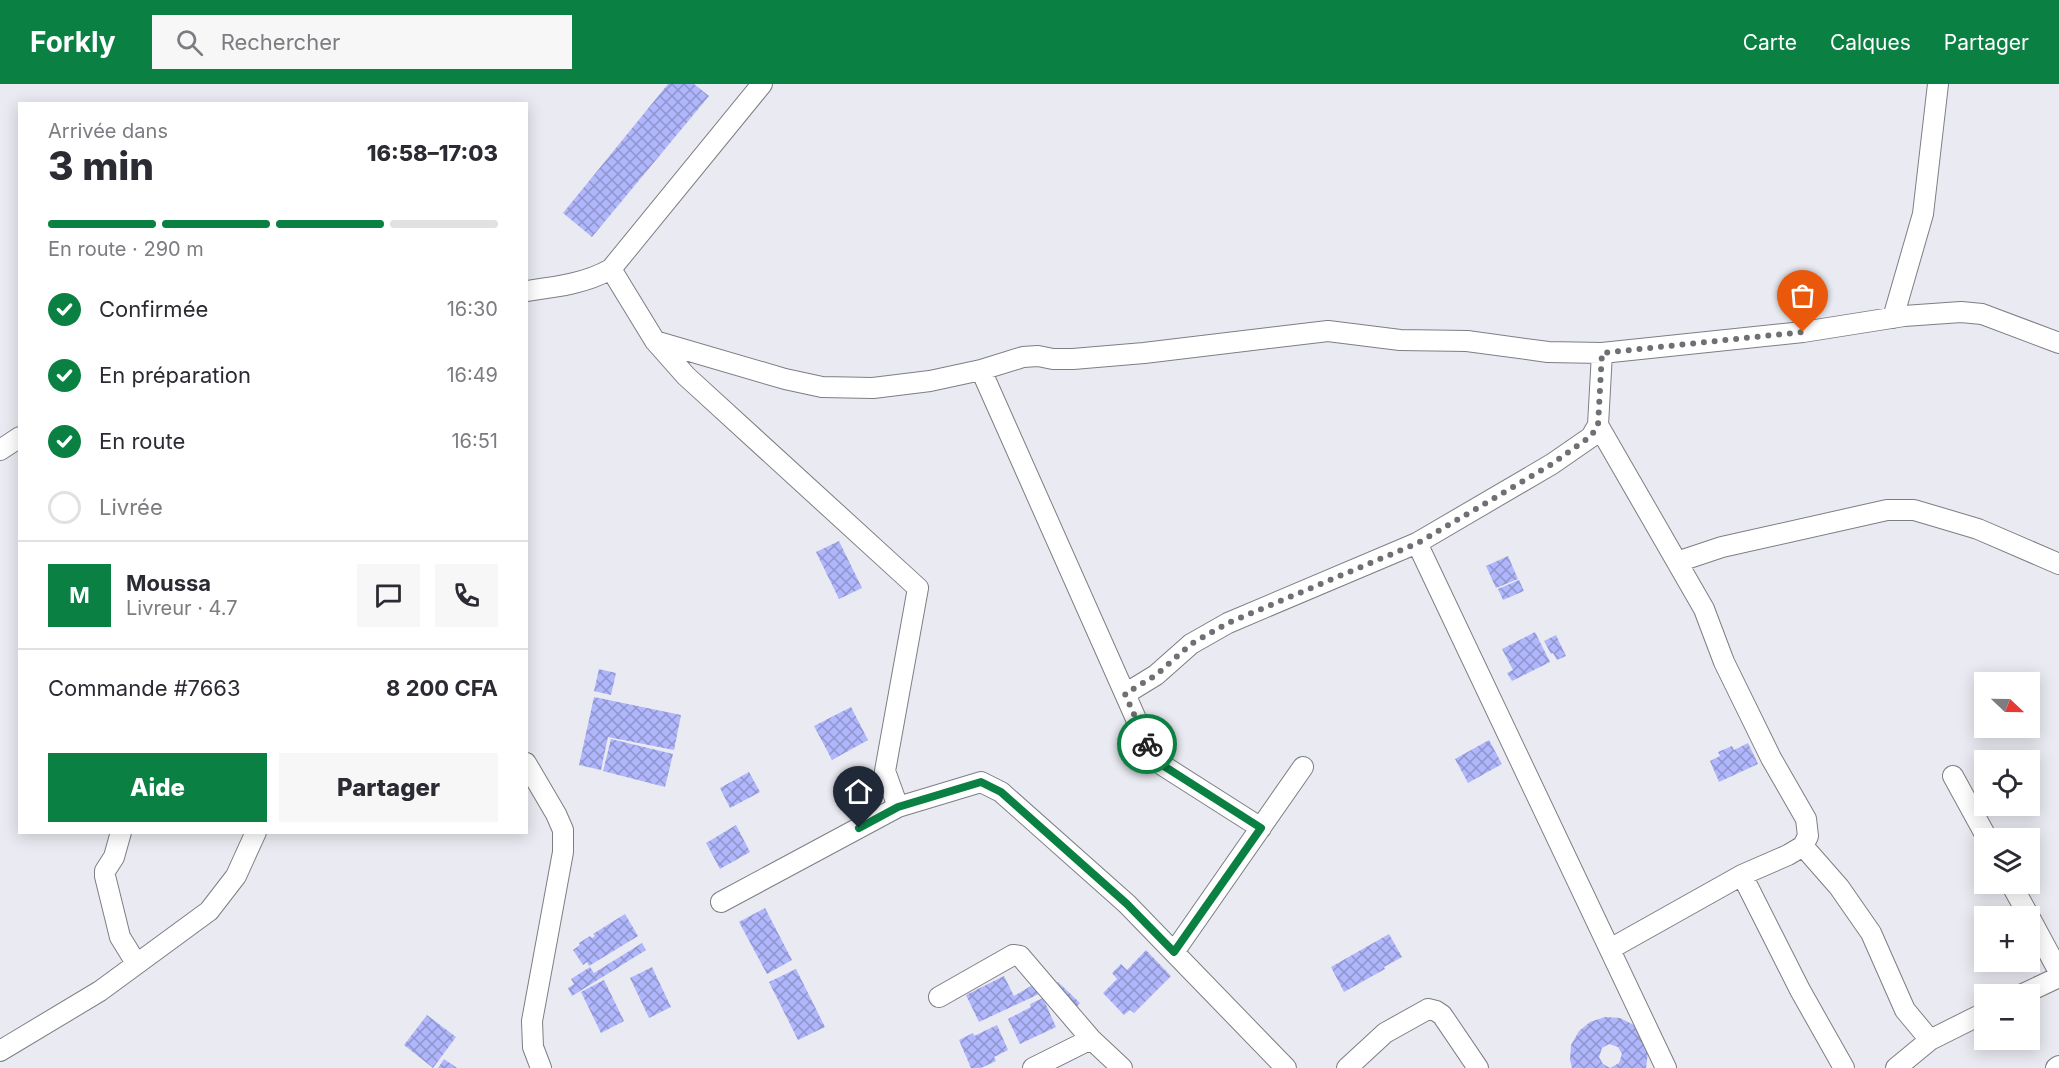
<!DOCTYPE html>
<html lang="fr">
<meta charset="utf-8">
<style>
body{margin:0;font-family:Inter,sans-serif;background:#f7f7f7;color:#2b2b33;height:100vh;display:flex;flex-direction:column;font-size:22px;white-space:nowrap}
*{box-sizing:border-box;margin:0}
p{font-size:20px;color:#7c7c81}
.icon{flex:none;width:33px;height:33px;fill:none;stroke:currentColor;stroke-width:2;stroke-linecap:round;stroke-linejoin:round}
.map{position:relative;flex:1;overflow:hidden}
.sheet{position:absolute;left:18px;top:18px;width:510px;height:732px;display:flex;flex-direction:column;background:#fff;border-radius:0px;box-shadow:0 3px 15px #0003}
.sheet>*{flex:none}
.needle{width:39px;rotate:112deg}
.buttons{position:absolute;left:1974px;top:588px;display:grid;gap:12px}
.buttons a{display:grid;place-items:center;width:66px;height:66px;border-radius:0px;background:#fff;box-shadow:0 3px 15px #0003;font-size:30px}
.pin{position:absolute;display:grid;place-items:center;width:51px;height:51px;color:#fff;margin:-62px -26px;border-radius:50% 50% 50% 0;rotate:-45deg;box-shadow:0 0 6px #0007}
.pin .icon{rotate:45deg}
.courier{position:absolute;display:grid;place-items:center;width:60px;height:60px;margin:-30px;border:4px solid #0b8043;border-radius:50%;background:#fff;color:#222;box-shadow:0 2px 8px #0007}
.headline em{font-style:normal;font-weight:800}
.headline div{display:flex;flex-direction:column-reverse}
.headline{display:flex;align-items:center;justify-content:space-between;height:102px;padding:0 30px}
h1{font-size:39px;font-weight:800;line-height:45px}
.bar{display:grid;grid-template-columns:repeat(4,1fr);gap:9px 6px;align-content:center;height:72px;padding:0 30px}
.bar i{height:8px;border-radius:4px;background:#e1e1e2}
.bar .current{background:#0b8043}
.bar p{grid-column:span 4}
.line{display:flex;align-items:center;gap:15px;padding:0 30px;border-top:2px solid #e1e1e2}
.line div{flex:1}
.round{display:grid;place-items:center;flex:none;width:63px;height:63px;border-radius:0px;background:#f7f7f7}
ol{padding:0 30px;list-style:none}
li{display:flex;align-items:center;gap:18px;height:66px}
li p{margin-inline-start:auto}
li .icon{padding:6px;border-radius:50%;background:#0b8043;color:#fff;stroke-width:4}
li:last-child{color:#7c7c81}
li i{width:33px;height:33px;border:3px solid #e1e1e2;border-radius:50%}
.cta{display:flex;gap:12px;margin-top:auto;padding:12px 30px}
.cta a{flex:1;height:69px;border-radius:0px;background:#0b8043;color:#fff;font-size:24px;font-weight:800;line-height:69px;text-align:center}
.cta a+a{background:#f7f7f7;color:#2b2b33}
header{display:flex;align-items:center;gap:36px;box-sizing:border-box;height:84px;padding:0 30px;background:#0b8043;color:#fff}
header strong{font-size:28px}
nav{display:flex;gap:33px;margin-inline-start:auto;font-size:21px}
.search{width:420px;height:54px;background:#f7f7f7;display:flex;align-items:center;gap:15px;box-sizing:border-box;padding:0 21px;border-radius:0px;color:#7c7c81;font-size:22px}
.map>svg:first-child{display:block}
.building{fill:url(#building-cross-hatch);fill-rule:evenodd}
.lines{fill:none;stroke-linecap:round;stroke-linejoin:round}
.minor-casing{stroke:#7d7e84;stroke-width:22}
.minor{stroke:#fff;stroke-width:20}
.done{stroke:#6f7073;stroke-width:6;stroke-dasharray:0 10.8}
.route{stroke:#0b8043;stroke-width:8}
</style>
<header>
<strong>Forkly</strong>
<div class="search"><svg class="icon" aria-label="search" viewBox="0 0 24 24"><circle cx="10" cy="10" r="6"/><path d="M15 15l6 6"/></svg>Rechercher</div>
<nav><a>Carte</a><a>Calques</a><a>Partager</a></nav>
</header>
<div class="map">
<svg width="2059" height="984" viewBox="0 0 2059 984">
<defs>
<pattern id="building-cross-hatch" width="8" height="8" patternUnits="userSpaceOnUse" patternTransform="scale(1.5)"><rect width="8" height="8" fill="#afb6fb"/><path d="M0 0l8 8M0 8l8-8" fill="none" stroke="#8f94cc"/></pattern>
</defs>
<rect width="100%" height="100%" fill="#eaebf2"/>
<path class="building" d="M668,0H694L709,12L592,153L563,129Z
M839,457L862,504L839,515L816,468Z
M1508,472L1518,495L1496,504L1486,482Z
M1519,496L1524,507L1503,516L1498,505Z
M1535,548L1550,578L1512,597L1507,589L1513,586L1502,565Z
M1556,551L1566,572L1557,576L1553,569L1551,570L1544,557Z
M599,585L616,589L611,611L594,607Z
M594,613L681,631L674,666L608,653L601,686L579,681Z
M851,623L868,656L832,676L814,642Z
M611,655L673,670L665,703L603,687Z
M1489,656L1502,680L1468,699L1455,675Z
M1748,659L1758,680L1719,698L1710,677L1720,672L1718,668L1732,662L1734,666Z
M749,688L760,708L730,724L720,704Z
M736,741L750,768L720,785L706,759Z
M765,824L792,876L767,890L739,838Z
M625,830L638,852L589,882L587,878L583,881L573,866L580,861L579,859L590,852L592,854L595,852L593,850Z
M1389,850L1402,873L1384,883L1385,885L1344,908L1331,883Z
M642,859L646,866L572,912L568,904L574,900L571,895L590,883L594,889Z
M1146,866L1171,892L1134,929L1130,926L1124,931L1103,909L1117,895L1112,889L1121,880L1127,886Z
M652,883L671,923L649,934L630,894Z
M796,885L825,943L798,956L769,898Z
M1004,892L1014,912L1038,898L1041,909L979,938L966,911Z
M604,896L624,937L601,949L581,908Z
M1058,898L1080,919L1074,926L1052,905Z
M1043,914L1056,943L1020,960L1008,935L1031,923L1030,920Z
M427,931L456,953L433,984L404,961Z
M1605,933L1620,934L1634,941L1644,953L1648,968L1646,984H1572L1570,976L1571,961L1579,947L1590,938ZM1609,960L1618,963L1622,970L1619,979L1610,984L1603,980L1599,973L1602,964Z
M997,941L1008,966L994,973L996,977L981,984H971L959,956L973,949L974,952Z
M444,975L457,984H438Z"/>
<g class="lines">
<g class="minor-casing">
<path id="minor" d="M762,0L611,185L655,257L686,292L918,504L885,687L898,723L981,698L1001,708L1127,820L1286,984
M526,207C556,203 584,200 611,185
M1893,234L1923,130L1938,0
M655,257L785,295L822,303L873,304L930,297L981,286L1023,273L1038,272L1053,275H1073L1144,269L1328,247L1400,256L1467,257L1548,268L1602,269L1803,248L1904,232L1961,228L1982,230L2059,259
M981,286L1153,673L1159,679L1261,744
M1598,341L1704,525L1724,578L1771,674L1806,735L1808,752L1803,762L1788,771L1742,791L1610,865
M0,366L20,353
M1417,459L1666,984
M1677,478L1722,463L1887,426H1914L1978,445L2059,480
M1125,610L1156,591L1191,560L1228,539L1417,459L1552,380L1591,353L1598,341L1602,269
M526,679L556,730L563,746V768L532,937L533,963L541,984
M1953,692L1987,754
M121,748L114,773L105,787V792L120,853L136,879
M1803,762L1839,803L1871,849L1905,926L1930,956
M1742,791L1800,906L1844,984
M2011,800L2029,832
M721,818L898,723
M2030,834L2059,888
M1174,868L1303,683
M2023,910L2059,893
M939,913L1013,871L1020,872L1091,955L1122,984
M0,967L100,907L209,827L236,792L256,748
M1033,984L1091,955
M1347,984L1385,949L1428,925L1436,927L1442,931L1478,984
M1896,984L1930,956L1984,929
M2056,984L2059,982"/>
</g>
<use href="#minor" class="minor"/>
</g>
<g class="lines">
<path class="done" d="M1147,660L1125,610L1156,591L1191,560L1228,539L1418,459L1552,380L1591,352L1598,341L1602,269L1803,248"/>
<path class="route" d="M859,744L898,723L981,698L1001,708L1127,820L1174,868L1261,744L1159,679L1153,673L1147,660"/>
</g>
</svg>
<div class="buttons">
<a><svg class="needle" viewBox="-14 -14 28 28"><path d="M0-13l5 13h-10z" fill="#e53935"/><path d="M0 13l5-13h-10z" fill="#7c7c81"/></svg></a>
<a><svg class="icon" aria-label="locate" viewBox="0 0 24 24"><circle cx="12" cy="12" r="6"/><path d="M12 2v4M12 18v4M2 12h4M18 12h4"/></svg></a>
<a><svg class="icon" aria-label="layers" viewBox="0 0 24 24"><path d="M12 4l9 5-9 5-9-5zM3 14l9 5 9-5"/></svg></a>
<a>+</a>
<a>−</a>
</div>
<div class="pin" style="left:1803px;top:248px;background:#ea580c"><svg class="icon" aria-label="bag" viewBox="0 0 24 24"><path d="M5 8h14l-1 12H6zM9 8a3 3 0 0 1 6 0"/></svg></div>
<div class="pin" style="left:859px;top:744px;background:#1f2937"><svg class="icon" aria-label="home" viewBox="0 0 24 24"><path d="M3 11l9-7 9 7M6 9v11h12V9"/></svg></div>
<div class="courier" style="left:1147px;top:660px"><svg class="icon" aria-label="bike" viewBox="0 0 24 24"><circle cx="6" cy="16" r="4"/><circle cx="18" cy="16" r="4"/><path d="M6 16l4-8h5l3 8M10 8l3 8H6M13 5h3"/></svg></div>
<section class="sheet">
<div class="headline"><div><h1>3 min</h1><p>Arrivée dans</p></div><em>16:58–17:03</em></div>
<div class="bar"><i class="current"></i><i class="current"></i><i class="current"></i><i></i><p>En route · 290 m</p></div>
<ol>
<li><svg class="icon" aria-label="check" viewBox="0 0 24 24"><path d="M5 12l5 5 9-10"/></svg>Confirmée<p>16:30</p></li>
<li><svg class="icon" aria-label="check" viewBox="0 0 24 24"><path d="M5 12l5 5 9-10"/></svg>En préparation<p>16:49</p></li>
<li><svg class="icon" aria-label="check" viewBox="0 0 24 24"><path d="M5 12l5 5 9-10"/></svg>En route<p>16:51</p></li>
<li><i></i>Livrée</li>
</ol>
<div class="line" style="height:108px"><b class="round" style="background:#0b8043;color:#fff">M</b><div><b>Moussa</b><p>Livreur · 4.7</p></div><a class="round"><svg class="icon" aria-label="chat" viewBox="0 0 24 24"><path d="M4 5h16v11H9l-5 4z"/></svg></a><a class="round"><svg class="icon" aria-label="phone" viewBox="0 0 24 24"><path d="M5 4h4l2 5-3 2q2 4 5 5l2-3 5 2v4C11 20 4 13 5 4z"/></svg></a></div>
<div class="line" style="height:78px"><div>Commande #7663</div><b>8 200 CFA</b></div>
<div class="cta"><a>Aide</a><a>Partager</a></div>
</section>
</div>
